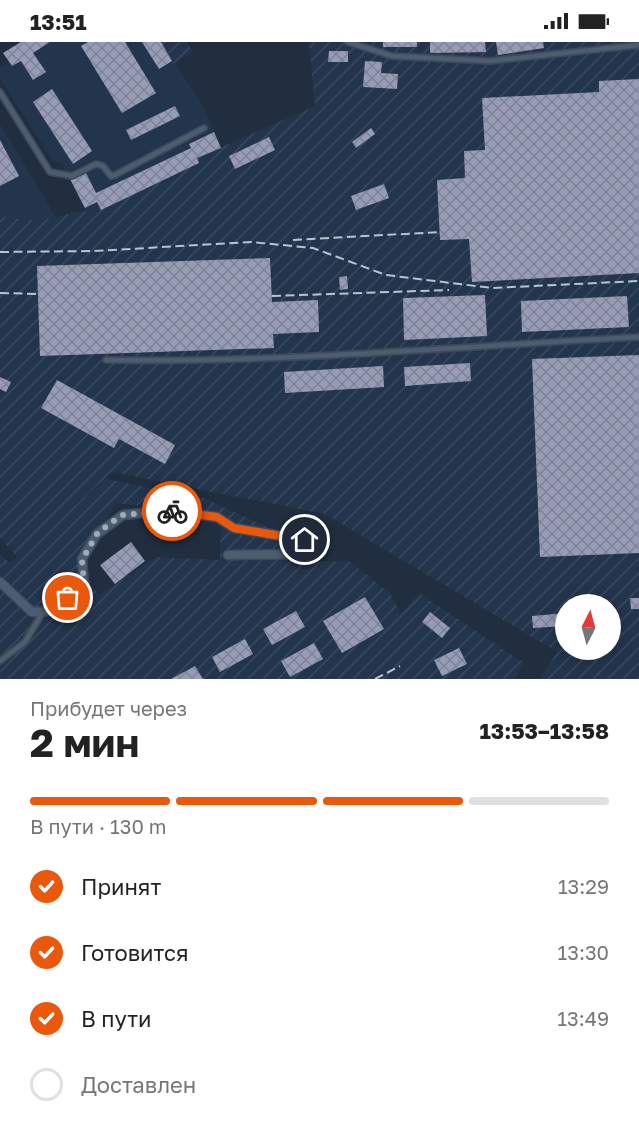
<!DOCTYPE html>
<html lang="ru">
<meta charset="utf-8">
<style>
body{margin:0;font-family:"Golos Text",sans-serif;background:#f2f2f2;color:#222;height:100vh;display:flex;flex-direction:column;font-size:22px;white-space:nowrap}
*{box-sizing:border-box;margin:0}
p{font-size:20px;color:#767676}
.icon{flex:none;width:33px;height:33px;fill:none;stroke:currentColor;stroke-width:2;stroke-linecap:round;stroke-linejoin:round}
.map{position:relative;height:637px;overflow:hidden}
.details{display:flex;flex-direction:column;background:#fff;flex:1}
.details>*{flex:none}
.needle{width:39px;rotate:6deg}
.tools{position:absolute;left:555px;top:552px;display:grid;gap:12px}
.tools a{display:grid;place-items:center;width:66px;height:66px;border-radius:50%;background:#fff;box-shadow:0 3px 15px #0003;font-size:30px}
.pin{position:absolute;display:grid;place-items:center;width:51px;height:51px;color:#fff;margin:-26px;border:3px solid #fff;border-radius:50%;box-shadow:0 2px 6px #0007}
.courier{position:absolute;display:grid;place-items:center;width:60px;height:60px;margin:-30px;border:4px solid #ea580c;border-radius:50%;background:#fff;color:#222;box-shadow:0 2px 8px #0007}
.headline em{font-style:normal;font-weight:700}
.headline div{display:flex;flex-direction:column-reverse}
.headline{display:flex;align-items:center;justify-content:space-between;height:102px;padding:0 30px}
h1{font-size:39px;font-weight:700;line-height:45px}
.bar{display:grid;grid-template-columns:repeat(4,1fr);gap:9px 6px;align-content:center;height:72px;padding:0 30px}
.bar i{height:8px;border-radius:4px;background:#e0e0e0}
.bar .active{background:#ea580c}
.bar p{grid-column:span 4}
ol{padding:0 30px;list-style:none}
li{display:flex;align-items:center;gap:18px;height:66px}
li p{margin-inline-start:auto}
li .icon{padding:6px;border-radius:50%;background:#ea580c;color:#fff;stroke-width:4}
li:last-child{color:#767676}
li i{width:33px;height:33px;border:3px solid #e0e0e0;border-radius:50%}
.status{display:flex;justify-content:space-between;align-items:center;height:42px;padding:0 30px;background:#fff;direction:ltr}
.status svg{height:16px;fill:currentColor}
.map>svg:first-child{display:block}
.built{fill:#23354d}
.industrial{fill:url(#industrial-furrows);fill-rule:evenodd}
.building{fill:url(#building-cross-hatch)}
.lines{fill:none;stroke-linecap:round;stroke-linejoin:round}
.lane-casing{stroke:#3e4a59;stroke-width:8}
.street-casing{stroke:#3e4a59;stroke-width:11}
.lane{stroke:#4d5d71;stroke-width:4.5}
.street{stroke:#4d5d71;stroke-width:8}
.rail{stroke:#b9c4d1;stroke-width:2;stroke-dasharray:9 4.5;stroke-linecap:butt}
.done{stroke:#a1acba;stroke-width:6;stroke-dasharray:0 10.8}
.route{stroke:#ea580c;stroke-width:8}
</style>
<div class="status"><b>13:51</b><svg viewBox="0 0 49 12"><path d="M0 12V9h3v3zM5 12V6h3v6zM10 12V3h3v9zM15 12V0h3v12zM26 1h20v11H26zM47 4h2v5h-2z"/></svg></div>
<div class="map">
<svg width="639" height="637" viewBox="0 0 639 637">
<defs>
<pattern id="industrial-furrows" width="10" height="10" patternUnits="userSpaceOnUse" patternTransform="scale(1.5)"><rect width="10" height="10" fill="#23354d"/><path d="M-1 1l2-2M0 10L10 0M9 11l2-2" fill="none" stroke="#38495f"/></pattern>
<pattern id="building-cross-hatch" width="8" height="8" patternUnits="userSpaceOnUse" patternTransform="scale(1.5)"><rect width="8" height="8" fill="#979cb6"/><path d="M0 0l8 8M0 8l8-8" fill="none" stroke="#7e8396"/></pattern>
</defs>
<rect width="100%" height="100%" fill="#202e40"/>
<path class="built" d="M21,0H161L204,65L221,106L197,116L199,121L101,168L85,169L62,121L54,120L0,37V26L9,20L3,11Z
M0,82L56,175L37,179L0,174Z"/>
<path class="industrial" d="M161,0H187L192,10L173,22Z
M309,0H639V637H540L557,610L325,472L112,430L62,475L106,437L203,456L301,500V520L349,519L390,551L401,572L419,551L524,621L515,637H0V512L10,521L17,515L0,496V174L37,179L77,170L101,168L199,121L197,116L315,64ZM116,461L160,466L221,483L220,518L156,515L99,553L79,522ZM566,562H610V608H566Z"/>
<path class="building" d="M21,0H50L33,11L46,30L33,38L21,19L12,24L3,11Z
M88,0H125L156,51L122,71L81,4Z
M142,0H161L172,19L159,27Z
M383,0H417V5H383Z
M430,0H485L486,10L430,11Z
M496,0H543L544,6L498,13Z
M329,9H348V20H328Z
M365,19L382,20L381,31L398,32L397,47L363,45Z
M639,37V231L472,240L469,197L440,198L437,138L465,136L464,109L485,108L482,56L599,50V39Z
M52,47L92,109L73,122L33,60Z
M175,64L180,74L131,98L126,88Z
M371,86L375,92L356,106L352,100Z
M214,90L221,106L197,116L199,121L101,168L97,160L85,166L70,137L85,129L96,151L191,106L189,102Z
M269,95L275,108L235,127L229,114Z
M0,98L19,134L0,144Z
M384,142L389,156L356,168L351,154Z
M270,216L272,260L318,258L319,290L273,292L274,306L40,314L37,224Z
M347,234L348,247L340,248L339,235Z
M485,253L487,294L404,298L403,256Z
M627,254L629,285L522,290L521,259Z
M639,313V511L540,515L532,317Z
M470,321L471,339L405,344L404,325Z
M383,324L384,345L285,351L284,330Z
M0,335L11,340L6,350L0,347Z
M57,338L175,403L165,422L119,397L114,406L41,366Z
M131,500L145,519L115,542L100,523Z
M365,555L384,587L342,611L323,579Z
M630,556H639V567H631Z
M296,569L305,585L272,603L263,587Z
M430,570L450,586L442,596L422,580Z
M566,571V584L533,586L532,574Z
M245,597L253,612L220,630L212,615Z
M314,601L323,617L290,635L281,619Z
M459,606L467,622L442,634L434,618Z
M195,624L203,637H171Z"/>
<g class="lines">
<g class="lane-casing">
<path id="lane" d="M348,0L392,14L490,19L639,3
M0,50L50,130L72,134L96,122L103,124L111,134L115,133L204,86
M106,318C284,321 462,304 639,295
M0,619L25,600L43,570"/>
</g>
<g class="street-casing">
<path id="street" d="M0,540L32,570L51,569L84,543L82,517L97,492L123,473L168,468L217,475L234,486L305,498L300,512L228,513"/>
</g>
<use href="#lane" class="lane"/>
<use href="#street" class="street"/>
<path class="rail" d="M293,198L440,190
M0,210L94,209L251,200L313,206L386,233L492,246L639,239
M0,251L38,252
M272,254L449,248
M375,637L400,624"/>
</g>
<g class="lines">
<path class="done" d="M68,556L84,543L82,518L97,492L109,482L123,473L172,469"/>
<path class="route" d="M172,469L217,475L234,486L305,498"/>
</g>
</svg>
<div class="tools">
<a><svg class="needle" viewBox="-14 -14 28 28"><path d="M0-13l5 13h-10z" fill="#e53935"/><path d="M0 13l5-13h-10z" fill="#767676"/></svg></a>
</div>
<div class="pin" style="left:68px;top:556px;background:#ea580c"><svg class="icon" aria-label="bag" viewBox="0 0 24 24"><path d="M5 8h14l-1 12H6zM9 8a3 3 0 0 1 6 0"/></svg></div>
<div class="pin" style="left:305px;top:498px;background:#1f2937"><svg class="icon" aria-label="home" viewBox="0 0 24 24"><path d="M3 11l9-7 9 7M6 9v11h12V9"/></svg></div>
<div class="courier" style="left:172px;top:469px"><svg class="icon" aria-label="bike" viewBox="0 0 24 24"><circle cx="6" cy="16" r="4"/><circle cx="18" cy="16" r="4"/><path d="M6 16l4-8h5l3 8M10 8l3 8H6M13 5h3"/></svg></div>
</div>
<section class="details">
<div class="headline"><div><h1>2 мин</h1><p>Прибудет через</p></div><em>13:53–13:58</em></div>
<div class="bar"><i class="active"></i><i class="active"></i><i class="active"></i><i></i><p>В пути · 130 m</p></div>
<ol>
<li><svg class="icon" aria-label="check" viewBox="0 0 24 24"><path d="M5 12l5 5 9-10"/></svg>Принят<p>13:29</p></li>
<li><svg class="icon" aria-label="check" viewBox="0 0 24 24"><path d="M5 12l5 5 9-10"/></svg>Готовится<p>13:30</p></li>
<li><svg class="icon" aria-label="check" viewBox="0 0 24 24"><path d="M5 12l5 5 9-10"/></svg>В пути<p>13:49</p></li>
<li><i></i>Доставлен</li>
</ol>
</section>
